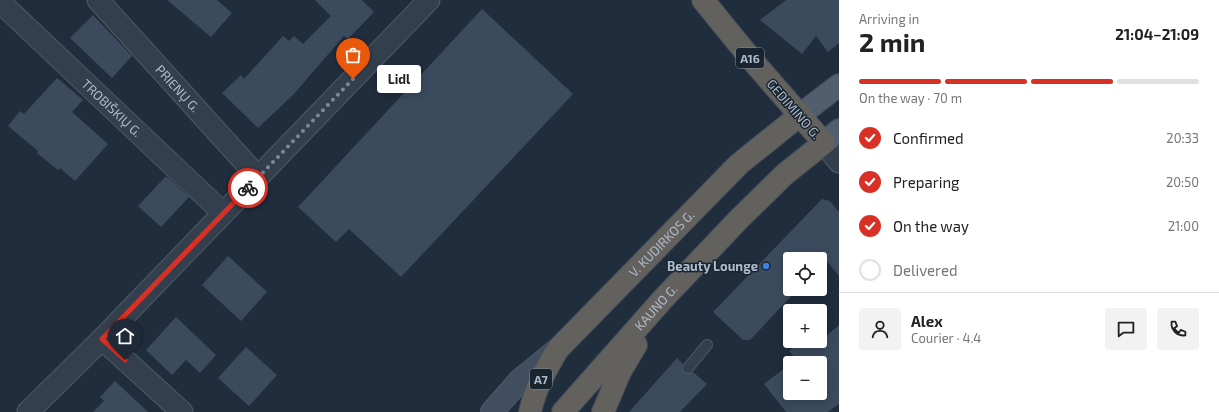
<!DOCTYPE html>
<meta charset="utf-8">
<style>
body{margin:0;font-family:"Exo 2",sans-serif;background:#f2f2f2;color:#222;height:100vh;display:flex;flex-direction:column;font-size:15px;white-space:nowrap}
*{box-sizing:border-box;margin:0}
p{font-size:13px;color:#767676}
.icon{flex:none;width:22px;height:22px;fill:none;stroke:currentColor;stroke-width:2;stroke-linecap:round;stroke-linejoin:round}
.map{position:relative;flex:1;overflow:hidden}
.panel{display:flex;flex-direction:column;background:#fff;width:380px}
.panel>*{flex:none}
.fabs{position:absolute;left:783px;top:252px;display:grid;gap:8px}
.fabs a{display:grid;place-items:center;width:44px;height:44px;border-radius:4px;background:#fff;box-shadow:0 2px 10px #0003;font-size:20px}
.pin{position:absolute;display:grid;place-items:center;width:34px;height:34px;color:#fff;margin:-41px -17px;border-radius:50% 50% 50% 0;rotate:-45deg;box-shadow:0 0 4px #0007}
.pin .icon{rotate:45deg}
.courier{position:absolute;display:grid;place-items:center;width:40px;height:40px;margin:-20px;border:3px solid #d93025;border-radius:50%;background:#fff;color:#222;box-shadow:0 1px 5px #0007}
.bubble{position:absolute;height:28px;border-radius:4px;background:#fff;box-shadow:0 2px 10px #0003;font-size:13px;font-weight:700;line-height:28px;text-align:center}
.head em{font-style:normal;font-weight:700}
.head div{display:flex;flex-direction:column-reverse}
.head{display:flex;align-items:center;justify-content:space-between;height:68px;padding:0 20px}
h1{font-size:26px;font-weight:700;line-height:30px}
.bar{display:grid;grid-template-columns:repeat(4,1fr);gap:6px 4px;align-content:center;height:48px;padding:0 20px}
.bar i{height:5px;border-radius:3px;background:#e0e0e0}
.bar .selected{background:#d93025}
.bar p{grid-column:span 4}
.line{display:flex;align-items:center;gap:10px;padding:0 20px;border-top:1px solid #e0e0e0}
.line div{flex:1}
.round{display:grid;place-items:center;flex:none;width:42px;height:42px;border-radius:4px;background:#f2f2f2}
ol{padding:0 20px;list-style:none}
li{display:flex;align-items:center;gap:12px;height:44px}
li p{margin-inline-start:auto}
li .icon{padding:4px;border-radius:50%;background:#d93025;color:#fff;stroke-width:4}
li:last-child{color:#767676}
li i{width:22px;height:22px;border:2px solid #e0e0e0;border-radius:50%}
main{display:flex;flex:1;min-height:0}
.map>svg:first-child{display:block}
.building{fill:#3b4b5d}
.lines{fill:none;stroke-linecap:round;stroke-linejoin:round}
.service-casing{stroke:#4f5a67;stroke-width:12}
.minor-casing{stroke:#4f5a67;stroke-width:23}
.secondary-casing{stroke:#4f5a67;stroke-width:24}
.primary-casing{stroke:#3d4856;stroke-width:24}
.trunk-casing{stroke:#3f4a57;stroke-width:24}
.service{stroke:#343f4d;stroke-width:10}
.minor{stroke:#343f4d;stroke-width:21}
.secondary{stroke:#414e60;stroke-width:22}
.primary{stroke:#515e6d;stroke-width:22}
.trunk{stroke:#62615e;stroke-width:22}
.done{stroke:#7d8998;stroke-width:4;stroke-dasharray:0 7.2}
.route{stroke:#d93025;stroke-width:5}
.shop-dot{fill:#3f7fe0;stroke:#192431;stroke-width:1.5}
.labels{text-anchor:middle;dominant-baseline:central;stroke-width:3;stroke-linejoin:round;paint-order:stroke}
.shield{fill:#192431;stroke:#828d9b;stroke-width:1}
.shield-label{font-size:12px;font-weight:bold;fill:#afbac9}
.street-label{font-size:13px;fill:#afbac9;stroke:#192431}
.poi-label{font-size:13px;font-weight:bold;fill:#afbac9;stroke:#192431;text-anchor:end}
</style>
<main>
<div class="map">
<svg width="839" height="412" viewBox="0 0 839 412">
<rect width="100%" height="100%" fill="#202d3d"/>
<path class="building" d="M167,0H217L232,13L211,37Z
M315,0H362L374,12L348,39L344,36L293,95L258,128L222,93L241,75L244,79L283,36L289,41L294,36L303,44L331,16Z
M786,0H839V43L828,52L816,36L802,54L760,20Z
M482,9L573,94L401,277L349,229L336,242L298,207Z
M93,15L132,56L112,78L70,38Z
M57,78L83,100L72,112L108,144L75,181L60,168L58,170L37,153L38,151L8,126L20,111L24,114Z
M166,176L189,197L161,227L138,206Z
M822,199L830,201L839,212V276L826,260L820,266V259H790V289H798L750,340H743L713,312Z
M228,256L267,292L241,321L202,285Z
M176,317L216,355L200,373L186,360L172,375L146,350Z
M839,325V404L828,412H786L764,384L790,364V393H820V363H791L796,359L789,351L802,341H820Z
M246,347L277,375L249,406L218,378Z
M677,358L683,364L682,367L684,373L687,374L693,372L707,384L680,412H629Z
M115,381L148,412H93L104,401L100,397Z"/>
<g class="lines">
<g class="service-casing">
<path id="service" d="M688,368L707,345"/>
</g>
<g class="minor-casing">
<g id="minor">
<path id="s1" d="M98,0L258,177"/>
<path id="s2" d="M0,2L223,213"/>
<path d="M824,143L839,162"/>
<path d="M102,339L182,412"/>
<path d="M28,412L102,339L429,0"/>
</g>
</g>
<g class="secondary-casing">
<path id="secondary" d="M492,412L520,380L557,350"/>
</g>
<g class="primary-casing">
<path id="primary" d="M800,115L839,85
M824,143L839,130"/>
</g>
<g class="trunk-casing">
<g id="trunk">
<path id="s3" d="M530,412C535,389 546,369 558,349L739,164L800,115"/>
<path id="s4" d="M563,412L663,299L739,219L785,174L824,143L751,59L703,0"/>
<path d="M603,412L620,372L636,345"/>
</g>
</g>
<use href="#service" class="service"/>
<use href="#minor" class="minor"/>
<use href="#secondary" class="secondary"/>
<use href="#primary" class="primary"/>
<use href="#trunk" class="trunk"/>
</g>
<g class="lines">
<path class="done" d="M248,188L353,79"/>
<path class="route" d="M125,360L102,339L248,188"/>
</g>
<circle class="shop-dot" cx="766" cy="266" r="4"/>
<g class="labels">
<g class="shield">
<rect x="736" y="48" width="28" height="20" rx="3"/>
<rect x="530" y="369" width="22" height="20" rx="3"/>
</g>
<g class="shield-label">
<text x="750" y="58">A16</text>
<text x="541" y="379">A7</text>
</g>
<g class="street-label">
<text stroke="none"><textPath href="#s1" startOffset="119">PRIENŲ G.</textPath></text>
<text stroke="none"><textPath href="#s2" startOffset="154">TROBIŠKIŲ G.</textPath></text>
<text transform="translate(794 109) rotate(49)">GEDIMINO G.</text>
<text stroke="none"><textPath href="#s3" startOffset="217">V. KUDIRKOS G.</textPath></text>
<text stroke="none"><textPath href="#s4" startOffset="140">KAUNO G.</textPath></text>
</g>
<g class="poi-label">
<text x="758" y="266">Beauty Lounge</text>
</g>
</g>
</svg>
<div class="fabs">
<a><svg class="icon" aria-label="locate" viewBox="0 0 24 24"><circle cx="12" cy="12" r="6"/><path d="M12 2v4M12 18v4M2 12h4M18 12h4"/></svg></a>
<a>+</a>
<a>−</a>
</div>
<div class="pin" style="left:353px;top:79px;background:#ea580c"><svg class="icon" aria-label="bag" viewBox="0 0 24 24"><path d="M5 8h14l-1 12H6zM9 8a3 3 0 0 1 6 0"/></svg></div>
<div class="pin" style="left:125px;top:360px;background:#1f2937"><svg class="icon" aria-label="home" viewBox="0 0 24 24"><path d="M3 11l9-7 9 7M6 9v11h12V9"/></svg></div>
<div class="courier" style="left:248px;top:188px"><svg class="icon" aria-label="bike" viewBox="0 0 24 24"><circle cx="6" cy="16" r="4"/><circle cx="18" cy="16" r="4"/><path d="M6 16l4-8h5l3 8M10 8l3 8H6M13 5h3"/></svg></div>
<div class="bubble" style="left:377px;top:65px;width:44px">Lidl</div>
</div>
<section class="panel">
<div class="head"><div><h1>2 min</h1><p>Arriving in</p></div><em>21:04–21:09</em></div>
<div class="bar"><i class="selected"></i><i class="selected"></i><i class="selected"></i><i></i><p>On the way · 70 m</p></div>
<ol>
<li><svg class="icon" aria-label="check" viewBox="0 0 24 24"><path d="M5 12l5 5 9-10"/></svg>Confirmed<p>20:33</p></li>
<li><svg class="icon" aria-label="check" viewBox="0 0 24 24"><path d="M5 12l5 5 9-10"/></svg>Preparing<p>20:50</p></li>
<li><svg class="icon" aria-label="check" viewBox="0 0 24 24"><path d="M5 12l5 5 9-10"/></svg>On the way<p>21:00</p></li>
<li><i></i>Delivered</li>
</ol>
<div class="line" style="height:72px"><a class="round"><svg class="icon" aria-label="person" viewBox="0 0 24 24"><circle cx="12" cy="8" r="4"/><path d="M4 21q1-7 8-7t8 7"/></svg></a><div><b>Alex</b><p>Courier · 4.4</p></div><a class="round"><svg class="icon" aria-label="chat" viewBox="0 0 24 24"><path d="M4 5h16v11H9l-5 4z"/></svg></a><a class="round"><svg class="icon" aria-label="phone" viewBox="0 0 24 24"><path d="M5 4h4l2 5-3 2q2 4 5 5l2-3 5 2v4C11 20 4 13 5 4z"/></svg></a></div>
</section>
</main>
